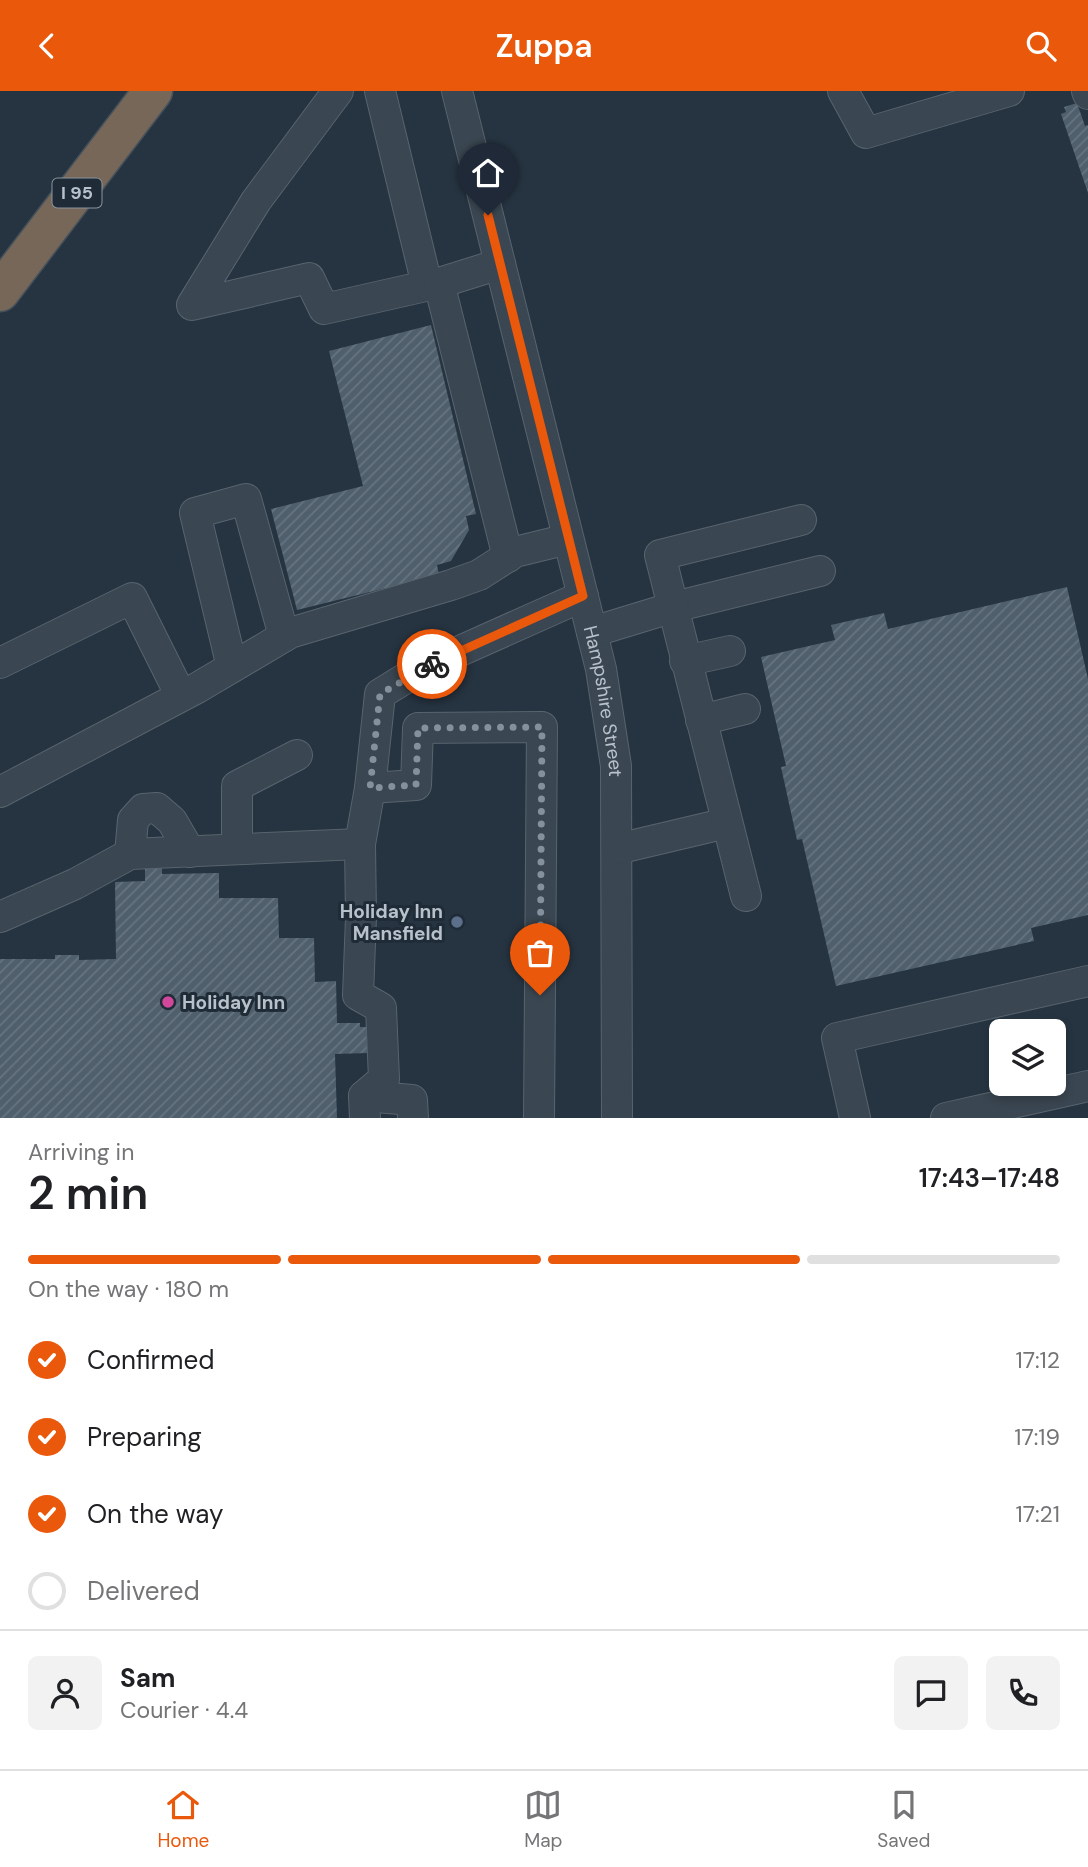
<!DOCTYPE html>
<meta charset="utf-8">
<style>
body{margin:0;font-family:"DM Sans",sans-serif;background:#f2f2f2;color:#202124;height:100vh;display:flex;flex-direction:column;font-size:26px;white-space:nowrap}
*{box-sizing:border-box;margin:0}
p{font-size:23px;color:#757577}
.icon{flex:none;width:38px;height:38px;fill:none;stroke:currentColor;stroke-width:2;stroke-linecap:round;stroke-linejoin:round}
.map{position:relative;height:1027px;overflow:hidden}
.drawer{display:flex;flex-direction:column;background:#fff;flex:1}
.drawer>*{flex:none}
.fabs{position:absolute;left:989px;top:928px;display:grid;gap:14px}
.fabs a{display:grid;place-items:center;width:77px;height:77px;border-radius:10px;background:#fff;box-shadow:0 4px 10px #0003;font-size:35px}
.pin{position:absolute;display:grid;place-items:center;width:60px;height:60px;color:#fff;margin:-72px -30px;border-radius:50% 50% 50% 0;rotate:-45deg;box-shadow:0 0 7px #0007}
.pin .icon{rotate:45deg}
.courier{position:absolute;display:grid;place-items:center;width:70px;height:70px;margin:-35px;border:5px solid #ea580c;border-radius:50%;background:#fff;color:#222;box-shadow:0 2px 9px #0007}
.headline em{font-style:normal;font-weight:600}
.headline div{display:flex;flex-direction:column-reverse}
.headline{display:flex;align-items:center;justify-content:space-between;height:119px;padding:0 28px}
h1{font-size:46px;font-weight:600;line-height:52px}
.bar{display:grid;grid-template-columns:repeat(4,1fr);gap:10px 7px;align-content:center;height:84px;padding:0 28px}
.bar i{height:9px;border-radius:5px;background:#e0e0e0}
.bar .current{background:#ea580c}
.bar p{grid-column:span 4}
.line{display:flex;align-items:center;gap:18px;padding:0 28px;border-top:2px solid #e0e0e0}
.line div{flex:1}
.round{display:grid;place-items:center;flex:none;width:74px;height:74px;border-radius:10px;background:#f2f2f2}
ol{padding:0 28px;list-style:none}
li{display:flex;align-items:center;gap:21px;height:77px}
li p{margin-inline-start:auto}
li .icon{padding:7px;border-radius:50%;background:#ea580c;color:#fff;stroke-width:4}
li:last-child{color:#757577}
li i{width:38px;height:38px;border:4px solid #e0e0e0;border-radius:50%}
header{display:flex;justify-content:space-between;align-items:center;height:91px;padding:0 28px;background:#ea580c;color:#fff;font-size:32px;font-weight:600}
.tabs{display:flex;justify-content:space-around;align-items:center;height:98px;border-top:2px solid #e0e0e0;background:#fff;font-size:19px;color:#757577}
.tabs a{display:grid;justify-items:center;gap:4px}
.tabs .current{color:#ea580c}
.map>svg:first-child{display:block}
.building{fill:url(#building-hatch)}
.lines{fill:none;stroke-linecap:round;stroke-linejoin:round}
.minor-casing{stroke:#58646e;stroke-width:32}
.highway-casing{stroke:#45515b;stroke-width:41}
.minor{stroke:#3a4651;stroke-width:30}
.highway{stroke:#766758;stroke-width:38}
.done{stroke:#84909b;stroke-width:7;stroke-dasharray:0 12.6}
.route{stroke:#ea580c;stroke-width:9}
.service-dot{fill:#5c6f8a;stroke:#1f2b36;stroke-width:2.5}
.hotel-dot{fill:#d1479c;stroke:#1f2b36;stroke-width:2.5}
.labels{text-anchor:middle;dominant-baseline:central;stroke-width:6;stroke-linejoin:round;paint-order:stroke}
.shield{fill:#1f2b36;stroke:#89949e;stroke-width:2}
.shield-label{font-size:18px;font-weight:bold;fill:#b7c1cb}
.street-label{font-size:19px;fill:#b7c1cb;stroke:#1f2b36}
.poi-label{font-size:19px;font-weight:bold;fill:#b7c1cb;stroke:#1f2b36;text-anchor:end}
</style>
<header><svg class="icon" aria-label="back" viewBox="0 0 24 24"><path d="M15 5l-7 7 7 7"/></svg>Zuppa<svg class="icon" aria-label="search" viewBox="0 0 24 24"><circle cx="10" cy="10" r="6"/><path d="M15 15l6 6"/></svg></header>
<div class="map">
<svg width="1088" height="1027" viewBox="0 0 1088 1027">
<defs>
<pattern id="building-hatch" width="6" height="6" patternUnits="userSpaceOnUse" patternTransform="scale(1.75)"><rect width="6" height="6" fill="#4f5f6c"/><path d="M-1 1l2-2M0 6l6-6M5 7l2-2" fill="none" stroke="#667480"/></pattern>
</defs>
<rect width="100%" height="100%" fill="#263441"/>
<path class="building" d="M1077,12L1085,35L1088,34V102L1061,23L1066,21L1064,16Z
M431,234L476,423L466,425L469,439L451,470L437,474L439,484L297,519L271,418L363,395L329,260Z
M1067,496L1088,588V824L1031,837L1034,850L836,895L802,748L797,749L781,676L786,675L761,566L835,549L831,534L884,522L888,538Z
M145,775H162V783L219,782V807H278L279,847H314L315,891L336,890L337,932H360V936H374L368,962L335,963L337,1027H0V868H55V864H79V869L116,868L115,791L145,790Z"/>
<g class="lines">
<g class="minor-casing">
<g id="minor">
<path d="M338,0L256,110L192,214L309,187L324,218L439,192"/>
<path d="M380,0L427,194"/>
<path id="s1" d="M457,0L601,578L616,675L617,1027"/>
<path d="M843,0L866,42L1009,0"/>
<path d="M1087,0L1088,3"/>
<path d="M500,173L439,192L508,466"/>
<path d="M592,541L674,516L820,480"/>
<path d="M685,570L730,560"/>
<path d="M0,572L132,507L181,605"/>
<path d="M232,576L195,422L246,408L284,545"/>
<path d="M701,629L745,618"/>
<path d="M370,697L416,694L418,637L542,636L539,1027"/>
<path d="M0,701L197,597L290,542L451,494L479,484L515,461L568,448"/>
<path d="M237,758V695L297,664"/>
<path d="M617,758L727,732"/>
<path d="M130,763L133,729L143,718L157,717L172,730L190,761"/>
<path d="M746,805L660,464L801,429"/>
<path d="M0,826L75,793L130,763L360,753"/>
<path d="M364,1005L412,1009L413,1027"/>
<path d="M365,1027L364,1005L384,988L381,917L358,904L361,826L360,753L370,697L380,603L422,577L583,505"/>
<path d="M855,1027L837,947L1088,890"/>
<path d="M946,1027L1088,995"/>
</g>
</g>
<g class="highway-casing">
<path id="highway" d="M0,201L153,0"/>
</g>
<use href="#minor" class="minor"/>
<use href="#highway" class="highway"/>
</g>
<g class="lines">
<path class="done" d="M432,573L380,603L370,697L416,694L418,637L542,636L540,904"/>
<path class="route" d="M432,573L583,505L488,124"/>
</g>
<circle class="service-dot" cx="457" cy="831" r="7"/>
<circle class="hotel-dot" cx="168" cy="911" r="7"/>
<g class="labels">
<rect class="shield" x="52.5" y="87.5" width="49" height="29" rx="5"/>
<g class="shield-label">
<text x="77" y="102">I 95</text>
</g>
<g class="street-label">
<text stroke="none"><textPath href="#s1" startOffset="628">Hampshire Street</textPath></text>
</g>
<g class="poi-label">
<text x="443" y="820">Holiday Inn<tspan x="443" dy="22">Mansfield</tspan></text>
<text x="182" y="911" text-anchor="start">Holiday Inn</text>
</g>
</g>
</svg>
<div class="fabs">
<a><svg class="icon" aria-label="layers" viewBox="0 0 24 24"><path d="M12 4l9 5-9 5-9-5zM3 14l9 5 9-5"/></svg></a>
</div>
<div class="pin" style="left:540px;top:904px;background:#ea580c"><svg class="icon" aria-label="bag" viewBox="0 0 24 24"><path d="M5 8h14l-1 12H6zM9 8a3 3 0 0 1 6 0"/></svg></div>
<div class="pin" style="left:488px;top:124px;background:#1f2937"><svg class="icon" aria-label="home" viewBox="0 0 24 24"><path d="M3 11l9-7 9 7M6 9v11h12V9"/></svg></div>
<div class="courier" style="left:432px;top:573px"><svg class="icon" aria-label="bike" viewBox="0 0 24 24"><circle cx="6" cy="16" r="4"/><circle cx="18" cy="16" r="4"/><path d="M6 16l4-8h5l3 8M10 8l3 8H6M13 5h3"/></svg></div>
</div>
<section class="drawer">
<div class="headline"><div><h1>2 min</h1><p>Arriving in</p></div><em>17:43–17:48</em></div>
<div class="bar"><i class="current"></i><i class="current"></i><i class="current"></i><i></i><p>On the way · 180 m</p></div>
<ol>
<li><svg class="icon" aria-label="check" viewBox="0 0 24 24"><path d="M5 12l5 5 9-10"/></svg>Confirmed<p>17:12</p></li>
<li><svg class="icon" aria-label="check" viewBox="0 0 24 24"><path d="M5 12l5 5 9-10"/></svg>Preparing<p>17:19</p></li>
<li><svg class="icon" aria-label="check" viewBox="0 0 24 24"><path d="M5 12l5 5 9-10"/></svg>On the way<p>17:21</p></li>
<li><i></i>Delivered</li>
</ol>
<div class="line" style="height:126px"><a class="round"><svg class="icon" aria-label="person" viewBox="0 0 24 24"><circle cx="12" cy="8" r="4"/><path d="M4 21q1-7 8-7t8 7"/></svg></a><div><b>Sam</b><p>Courier · 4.4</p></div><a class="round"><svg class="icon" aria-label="chat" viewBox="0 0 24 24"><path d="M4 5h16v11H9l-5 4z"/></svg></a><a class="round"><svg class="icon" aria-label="phone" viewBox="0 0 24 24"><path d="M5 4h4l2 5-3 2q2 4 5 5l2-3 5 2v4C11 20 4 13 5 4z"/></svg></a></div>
</section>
<nav class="tabs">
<a class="current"><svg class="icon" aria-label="home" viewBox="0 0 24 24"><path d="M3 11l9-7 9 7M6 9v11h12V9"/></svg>Home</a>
<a><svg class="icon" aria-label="map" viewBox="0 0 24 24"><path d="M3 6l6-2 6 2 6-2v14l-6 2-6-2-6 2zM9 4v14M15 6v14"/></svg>Map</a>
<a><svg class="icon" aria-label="saved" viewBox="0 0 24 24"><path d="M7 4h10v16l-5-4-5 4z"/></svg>Saved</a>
</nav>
